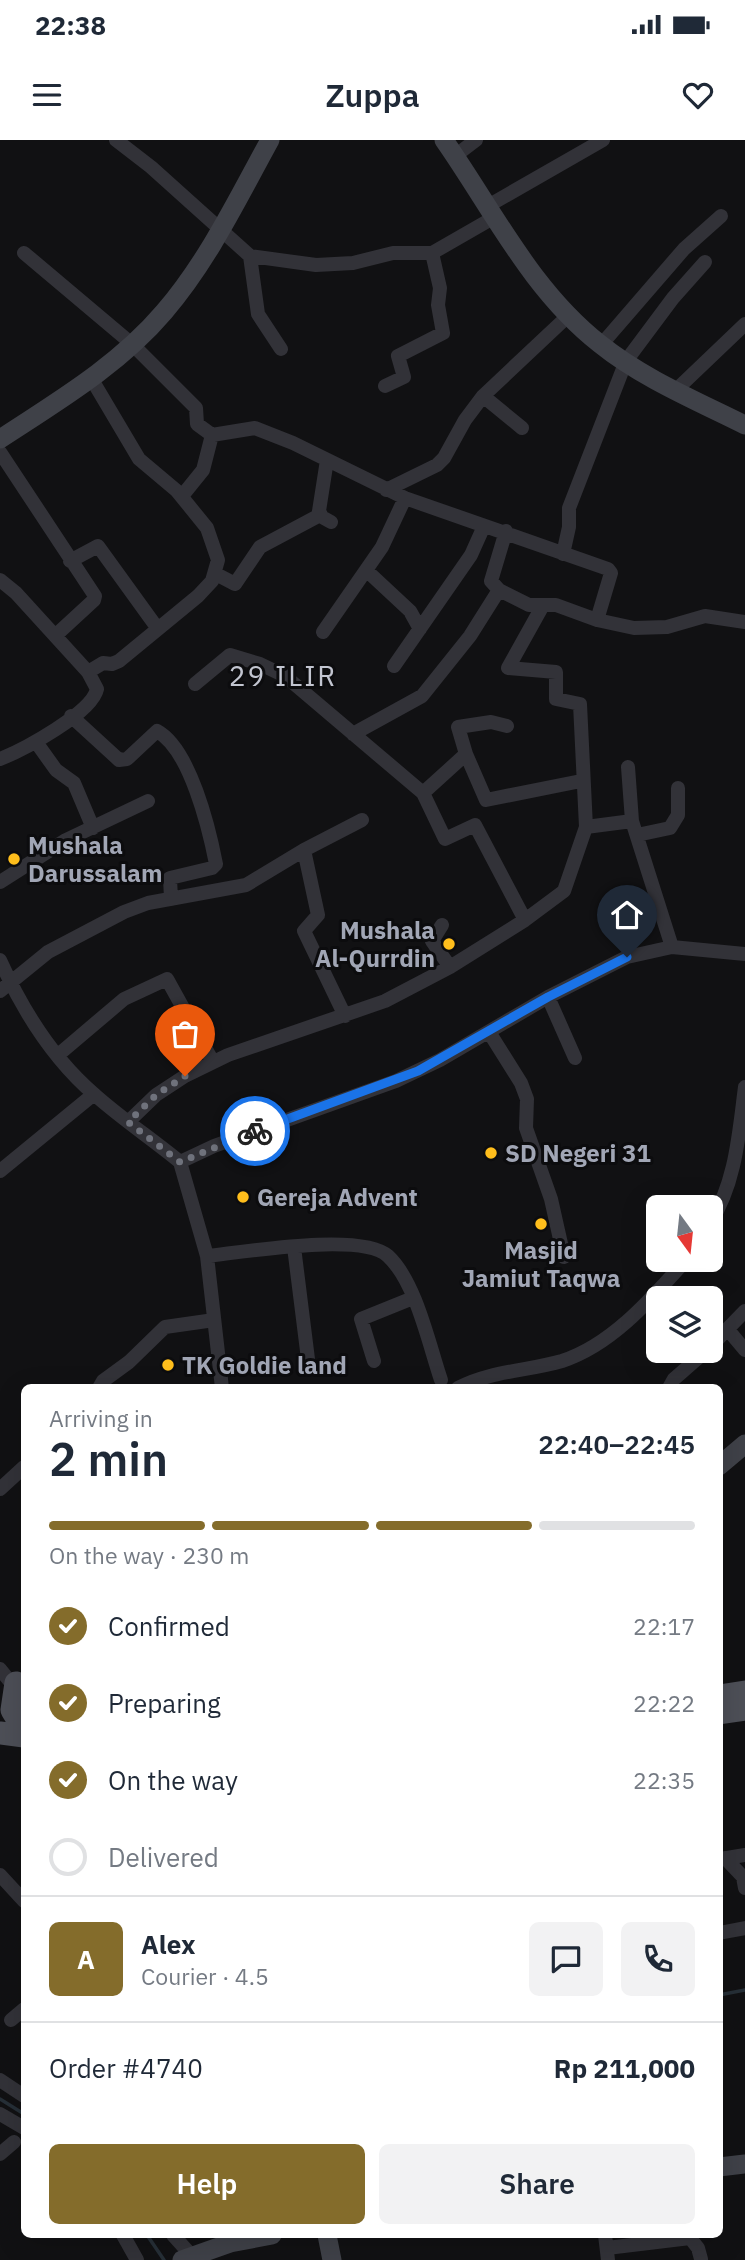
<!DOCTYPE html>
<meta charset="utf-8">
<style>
body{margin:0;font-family:"IBM Plex Sans",sans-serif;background:#f2f2f3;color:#1f2937;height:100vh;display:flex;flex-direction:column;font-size:26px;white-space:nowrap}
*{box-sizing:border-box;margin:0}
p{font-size:23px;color:#747a83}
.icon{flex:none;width:38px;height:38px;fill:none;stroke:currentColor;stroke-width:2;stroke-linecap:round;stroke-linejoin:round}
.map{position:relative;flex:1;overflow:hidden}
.panel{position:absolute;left:21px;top:1244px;width:702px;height:854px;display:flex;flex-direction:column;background:#fff;border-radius:10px;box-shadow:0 7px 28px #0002}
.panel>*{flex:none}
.needle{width:46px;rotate:165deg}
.controls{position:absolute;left:646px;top:1055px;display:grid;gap:14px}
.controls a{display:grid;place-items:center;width:77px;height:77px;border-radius:10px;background:#fff;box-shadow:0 7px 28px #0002;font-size:35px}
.pin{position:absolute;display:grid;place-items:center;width:60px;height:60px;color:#fff;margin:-72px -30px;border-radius:50% 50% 50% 0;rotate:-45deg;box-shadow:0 0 7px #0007}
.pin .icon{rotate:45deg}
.courier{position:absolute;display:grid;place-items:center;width:70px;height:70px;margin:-35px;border:5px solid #1a73e8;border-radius:50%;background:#fff;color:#222;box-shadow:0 2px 9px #0007}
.summary em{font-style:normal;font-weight:600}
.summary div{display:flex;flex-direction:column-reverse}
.summary{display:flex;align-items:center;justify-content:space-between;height:119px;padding:0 28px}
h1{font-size:46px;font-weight:600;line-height:52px}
.bar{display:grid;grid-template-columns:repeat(4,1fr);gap:10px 7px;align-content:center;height:84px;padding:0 28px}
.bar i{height:9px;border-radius:5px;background:#e0e1e3}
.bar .active{background:#846c2b}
.bar p{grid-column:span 4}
.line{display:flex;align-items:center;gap:18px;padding:0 28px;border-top:2px solid #e0e1e3}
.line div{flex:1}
.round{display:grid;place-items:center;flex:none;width:74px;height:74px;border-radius:10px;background:#f2f2f3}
ol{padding:0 28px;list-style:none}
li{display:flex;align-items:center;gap:21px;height:77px}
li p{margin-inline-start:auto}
li .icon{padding:7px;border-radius:50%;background:#846c2b;color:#fff;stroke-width:4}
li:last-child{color:#747a83}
li i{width:38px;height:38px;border:4px solid #e0e1e3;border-radius:50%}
.action{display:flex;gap:14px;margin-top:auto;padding:14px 28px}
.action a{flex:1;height:80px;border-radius:10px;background:#846c2b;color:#fff;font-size:28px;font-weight:600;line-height:80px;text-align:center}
.action a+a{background:#f2f2f3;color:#1f2937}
.status{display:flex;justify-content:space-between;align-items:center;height:49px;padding:0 35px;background:#fff;direction:ltr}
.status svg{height:19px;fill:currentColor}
header{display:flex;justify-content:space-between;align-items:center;height:91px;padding:0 28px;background:#fff;font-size:32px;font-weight:600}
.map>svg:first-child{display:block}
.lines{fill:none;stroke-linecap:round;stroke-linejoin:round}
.stream{stroke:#262f37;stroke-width:3.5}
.street{stroke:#323238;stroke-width:14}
.secondary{stroke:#3f4148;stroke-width:19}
.primary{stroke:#4d4f57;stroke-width:23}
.done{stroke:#6f727c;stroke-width:7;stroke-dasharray:0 12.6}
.route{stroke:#1a73e8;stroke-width:9}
.poi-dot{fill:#ffbe1c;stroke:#0c0c0e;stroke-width:2.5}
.labels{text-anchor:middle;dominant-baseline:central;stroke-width:6;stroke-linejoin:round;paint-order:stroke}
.poi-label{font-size:24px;font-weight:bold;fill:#a1a6b5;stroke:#0c0c0e;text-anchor:start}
.quarter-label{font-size:28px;letter-spacing:2px;fill:#c2c5d0;stroke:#0c0c0e}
</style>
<div class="status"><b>22:38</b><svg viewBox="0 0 49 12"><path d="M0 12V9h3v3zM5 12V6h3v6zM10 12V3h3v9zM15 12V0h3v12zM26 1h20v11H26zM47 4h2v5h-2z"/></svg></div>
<header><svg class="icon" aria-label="menu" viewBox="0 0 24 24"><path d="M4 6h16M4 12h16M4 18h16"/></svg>Zuppa<svg class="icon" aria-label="heart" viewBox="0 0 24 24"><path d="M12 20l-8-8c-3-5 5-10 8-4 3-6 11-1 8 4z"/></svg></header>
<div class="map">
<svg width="745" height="2120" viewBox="0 0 745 2120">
<rect width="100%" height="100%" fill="#111113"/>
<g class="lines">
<path class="stream" d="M719,1855L745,1850
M0,1959L24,1974
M147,2095L164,2120"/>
<path class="street" d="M116,0L151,27L250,116L258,174L281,209
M455,16L476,0
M486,67L603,0
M24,113L132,204L196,268L197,284L212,295L203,330L182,356
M250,116L316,125L353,123L393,113H432L493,78
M601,205L684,109L721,76
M385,246L404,237L398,216L443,193L438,165L440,148L432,113
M676,250L745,184
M483,256L522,288
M212,295L255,288L293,303L405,358L608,429L611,433L597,480
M0,312L95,456L94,460L56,495
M327,320L319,371L322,377L331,382
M386,350L437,325L444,318L465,280L483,256L568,176
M506,391L491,441L499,450L529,465H556L597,480L634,488L667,487L705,476L745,482
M563,414L569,387V368L626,221L673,158L705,122
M70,421L98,406L158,489
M366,430L410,471L420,489
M216,434L235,444L260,407L320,375
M0,440L16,453L88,532
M542,467L508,528L556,532V559L580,564L586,687L632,681L672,807
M323,492L382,407L405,358
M394,526L471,415L484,386
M195,544L230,515L260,524L285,536L423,653L445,699L475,685L525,780
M71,576L119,620L127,619L157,591C190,609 209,688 216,724L212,728L170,738L171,759
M353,594L422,556L470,496L499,450
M36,602L56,630L74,643L93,688
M466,614L486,660L581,641
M0,619C23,610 92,573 97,549L88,532L103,523L112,524L119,521L198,456L212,441L218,420L207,388L177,351L139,319L91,238
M628,627L632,681
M423,653L466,614L458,587L491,582L507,586
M637,695L670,688L678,675V648
M0,742L66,700L148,661
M442,785L432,801L450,827
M0,820C22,869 54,920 95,955C122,979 152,999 180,1022
M0,851L48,812L124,772L148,763L246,745L304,710
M548,857L575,918
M345,876L304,791L318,775L304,710L362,680
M489,892L521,943L527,959L526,988L551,1059L564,1117
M58,915L124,859L167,839L213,922
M128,982L156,955L185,936L228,915L385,861L450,827L525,780L564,751L586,687
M180,1022L214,1006L396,941L440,920L548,857L627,817L672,807L745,814
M180,1022L207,1116L222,1248
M0,1031L94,954
M710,1083C736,1043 739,992 745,947
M294,1107L308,1219
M207,1116C244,1112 362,1092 388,1116C416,1142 429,1205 441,1240
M729,1191L745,1210
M710,1207L745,1171
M374,1221L361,1179L413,1158
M99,1248L103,1241L129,1222L165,1187L214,1180
M458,1248C489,1231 528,1231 562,1221C612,1205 652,1158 686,1120
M669,1248L674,1239L706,1211
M0,1349L24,1327
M0,1529L12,1544
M725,1718L743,1737L745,1748
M721,1719L745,1715
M0,1735L24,1761
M719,1793L745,1788
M11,1880L24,1869
M0,1940L24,1956
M0,1974L24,1988
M0,2014L14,2002
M123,2095L137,2120
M173,2095L191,2115
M605,2095L608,2120
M607,2108L690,2098L698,2108L701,2119"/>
<path class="secondary" d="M444,0C493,70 531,150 600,204C642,238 697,261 745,285
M0,299C58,261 119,225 164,172C208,121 238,58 270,0
M719,1326L745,1304
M719,2027L745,2024
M327,2095L332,2120
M182,2120L230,2103L272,2095"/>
<path class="primary" d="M16,1543L12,1570L24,1590
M719,1556L745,1552
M719,1573L745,1569
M0,1593L24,1596"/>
</g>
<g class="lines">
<path class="done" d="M185,936L156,955L128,982L180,1022L255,991"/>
<path class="route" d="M255,991L418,931L548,857L627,817"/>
</g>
<g class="poi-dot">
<circle cx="14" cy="719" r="7"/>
<circle cx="449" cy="804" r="7"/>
<circle cx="491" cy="1013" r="7"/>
<circle cx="243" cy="1057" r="7"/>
<circle cx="541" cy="1084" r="7"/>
<circle cx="168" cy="1225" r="7"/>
</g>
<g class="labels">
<g class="poi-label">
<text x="28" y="705">Mushala<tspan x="28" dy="28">Darussalam</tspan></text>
<text x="435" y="790" text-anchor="end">Mushala<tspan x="435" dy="28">Al-Qurrdin</tspan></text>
<text x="505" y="1013">SD Negeri 31</text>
<text x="257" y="1057">Gereja Advent</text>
<text x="541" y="1110" text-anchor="middle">Masjid<tspan x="541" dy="28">Jamiut Taqwa</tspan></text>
<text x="182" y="1225">TK Goldie land</text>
</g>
<g class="quarter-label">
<text x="283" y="535">29 ILIR</text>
</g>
</g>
</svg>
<div class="controls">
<a><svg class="needle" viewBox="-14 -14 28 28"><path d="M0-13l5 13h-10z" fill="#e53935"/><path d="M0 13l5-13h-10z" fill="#747a83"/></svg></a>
<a><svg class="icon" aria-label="layers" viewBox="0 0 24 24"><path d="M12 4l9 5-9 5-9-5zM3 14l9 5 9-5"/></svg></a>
</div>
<div class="pin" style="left:185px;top:936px;background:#ea580c"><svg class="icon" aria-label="bag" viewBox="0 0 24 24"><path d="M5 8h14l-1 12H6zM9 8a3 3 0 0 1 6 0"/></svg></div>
<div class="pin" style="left:627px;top:817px;background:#1f2937"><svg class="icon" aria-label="home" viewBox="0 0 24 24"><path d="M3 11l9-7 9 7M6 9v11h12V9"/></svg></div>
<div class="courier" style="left:255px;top:991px"><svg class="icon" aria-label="bike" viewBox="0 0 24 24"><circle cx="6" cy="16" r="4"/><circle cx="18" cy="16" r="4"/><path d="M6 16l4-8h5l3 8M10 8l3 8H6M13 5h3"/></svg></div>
<section class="panel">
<div class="summary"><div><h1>2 min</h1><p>Arriving in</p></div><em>22:40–22:45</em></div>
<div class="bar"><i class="active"></i><i class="active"></i><i class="active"></i><i></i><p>On the way · 230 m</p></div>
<ol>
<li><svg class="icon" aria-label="check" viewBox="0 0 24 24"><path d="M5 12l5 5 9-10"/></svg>Confirmed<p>22:17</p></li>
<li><svg class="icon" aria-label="check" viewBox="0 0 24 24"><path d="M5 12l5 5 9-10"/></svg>Preparing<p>22:22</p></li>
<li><svg class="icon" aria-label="check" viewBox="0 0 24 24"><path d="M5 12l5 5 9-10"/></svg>On the way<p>22:35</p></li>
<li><i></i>Delivered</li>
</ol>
<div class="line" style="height:126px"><b class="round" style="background:#846c2b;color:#fff">A</b><div><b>Alex</b><p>Courier · 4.5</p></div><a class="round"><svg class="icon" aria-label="chat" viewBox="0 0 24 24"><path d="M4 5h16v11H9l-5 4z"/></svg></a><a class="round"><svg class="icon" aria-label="phone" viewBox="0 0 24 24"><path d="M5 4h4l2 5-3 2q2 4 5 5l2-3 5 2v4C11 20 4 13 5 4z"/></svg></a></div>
<div class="line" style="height:91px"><div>Order #4740</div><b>Rp 211,000</b></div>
<div class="action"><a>Help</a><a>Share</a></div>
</section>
</div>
